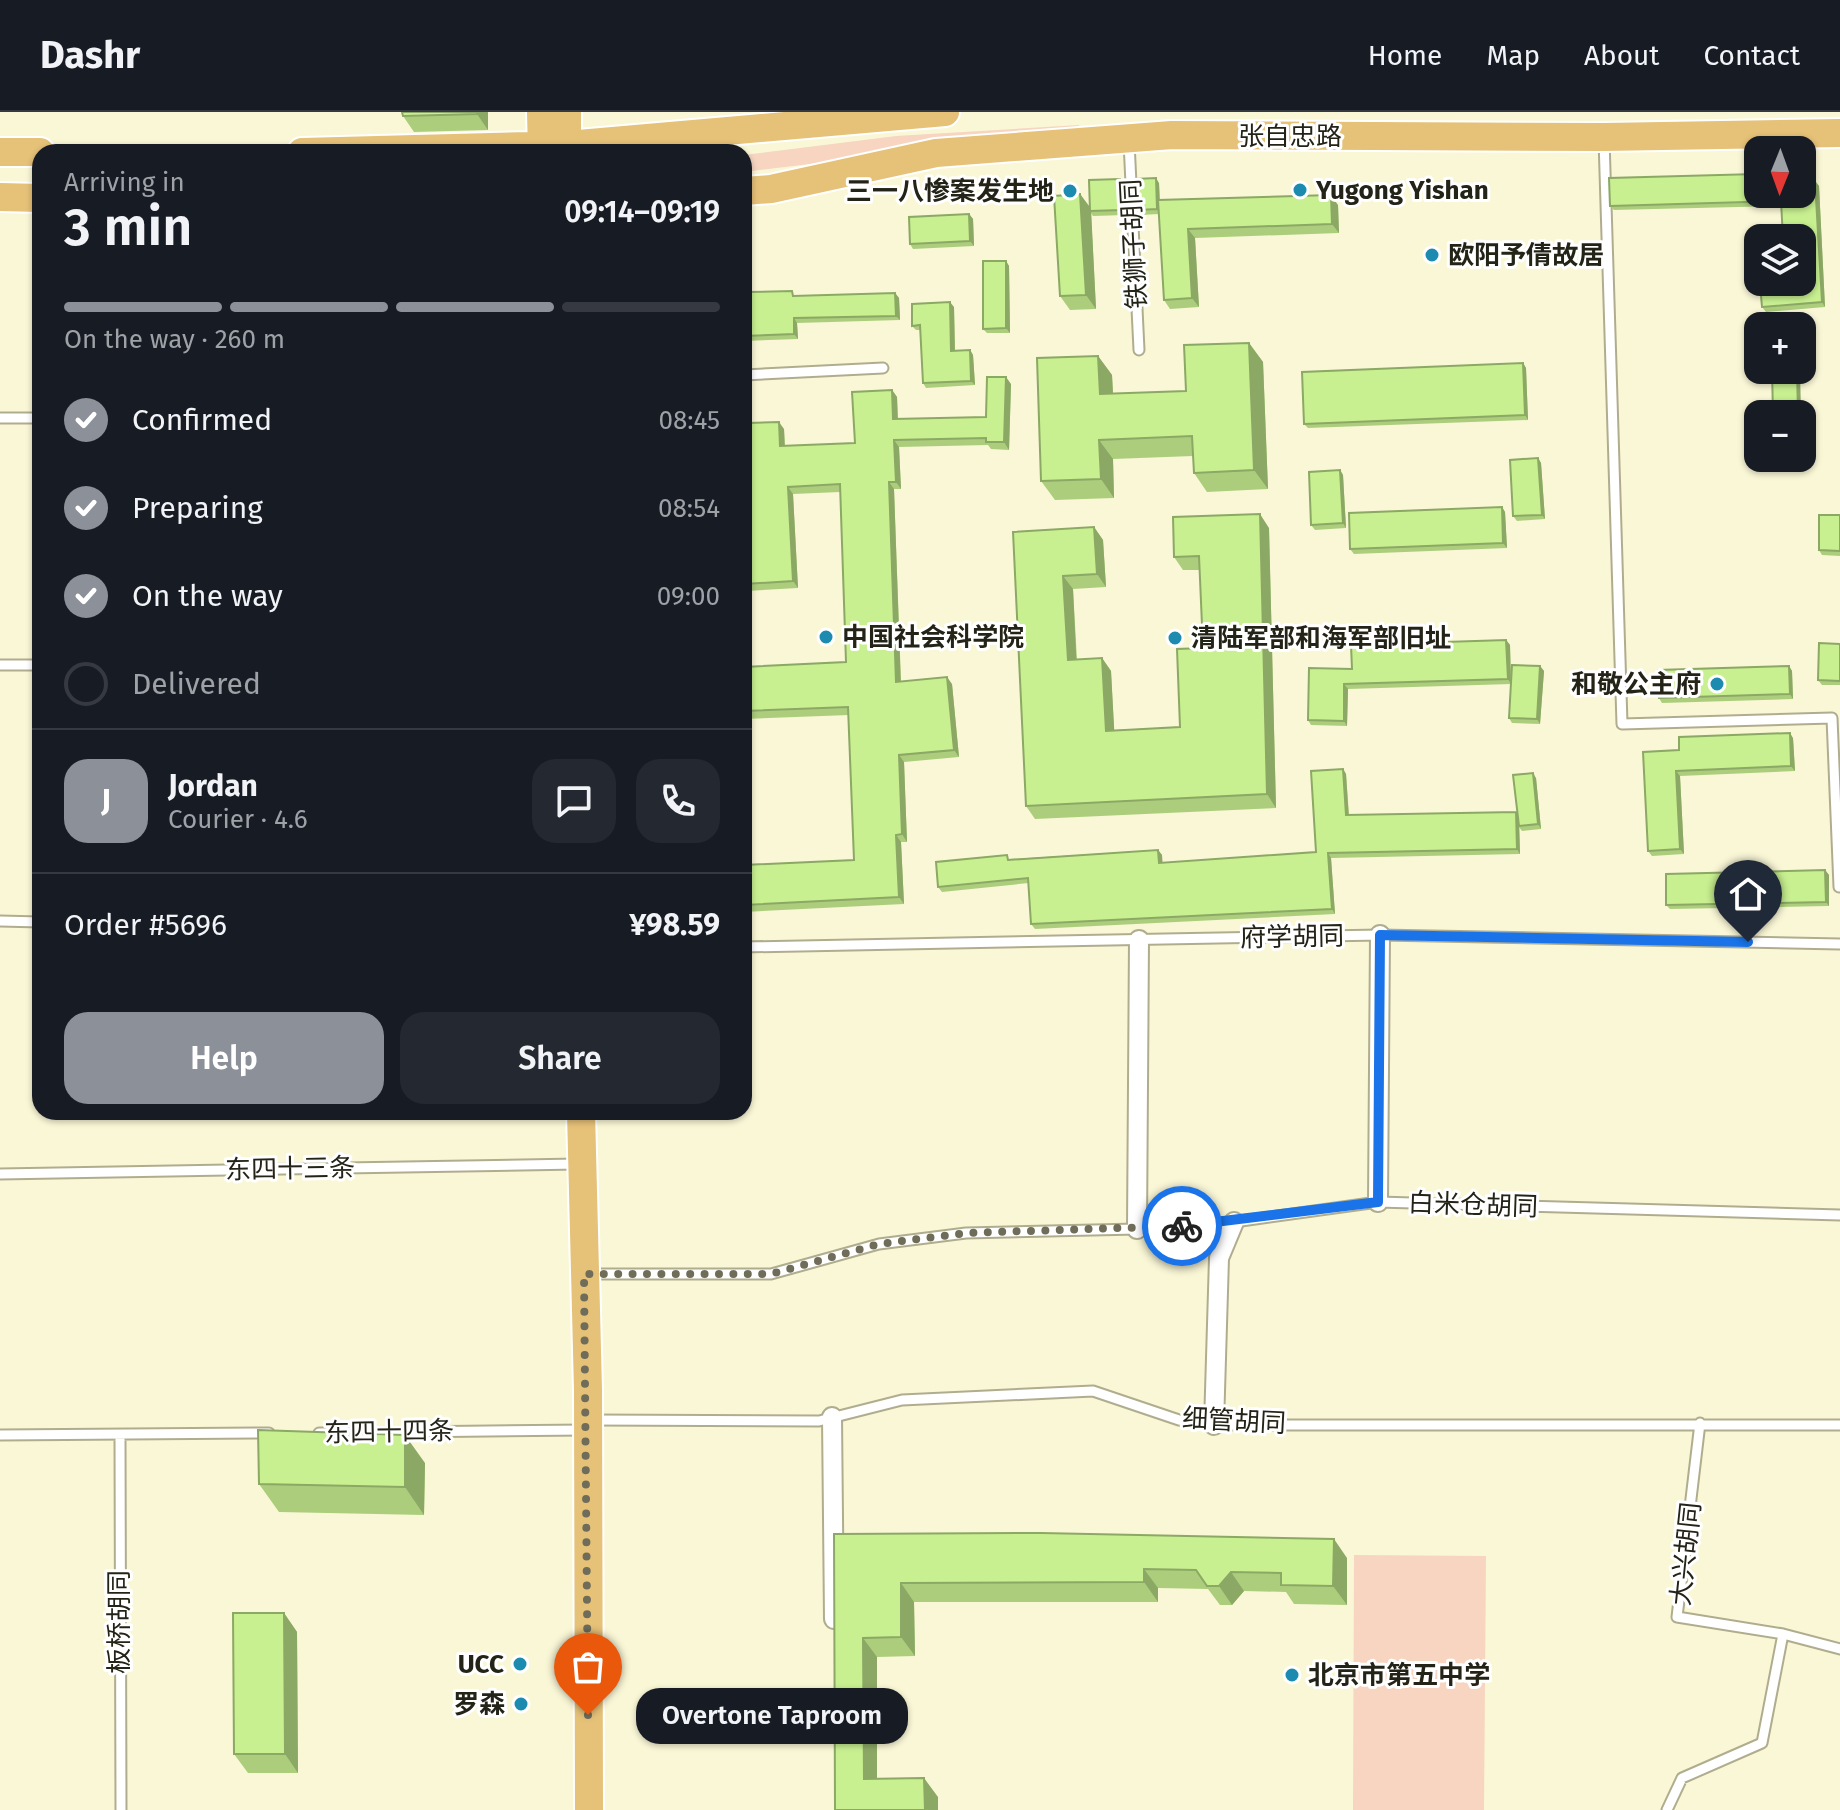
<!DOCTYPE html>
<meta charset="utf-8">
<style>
body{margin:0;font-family:"Fira Sans","Noto Sans SC",sans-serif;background:#242831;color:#f1f3f6;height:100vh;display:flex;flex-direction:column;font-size:30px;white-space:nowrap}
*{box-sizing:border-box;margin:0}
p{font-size:26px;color:#9ea1a6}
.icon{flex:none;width:44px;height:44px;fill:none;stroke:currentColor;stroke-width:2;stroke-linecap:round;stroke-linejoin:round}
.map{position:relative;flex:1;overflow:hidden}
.details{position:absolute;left:32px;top:32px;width:720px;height:976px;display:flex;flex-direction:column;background:#171b24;border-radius:24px;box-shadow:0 2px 6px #0004}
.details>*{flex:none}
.needle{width:52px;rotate:181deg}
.controls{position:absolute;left:1744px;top:24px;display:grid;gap:16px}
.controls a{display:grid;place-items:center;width:72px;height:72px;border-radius:16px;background:#171b24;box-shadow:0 2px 6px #0004;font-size:40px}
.pin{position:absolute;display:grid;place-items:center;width:68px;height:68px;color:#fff;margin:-82px -34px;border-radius:50% 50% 50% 0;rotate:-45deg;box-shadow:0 0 8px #0007}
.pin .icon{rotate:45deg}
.courier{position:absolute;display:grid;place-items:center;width:80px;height:80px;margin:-40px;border:6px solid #1a73e8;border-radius:50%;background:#fff;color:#222;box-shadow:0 2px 10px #0007}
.bubble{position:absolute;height:56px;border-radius:24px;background:#171b24;box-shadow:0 2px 6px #0004;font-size:26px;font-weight:600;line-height:56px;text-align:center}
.summary em{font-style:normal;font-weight:600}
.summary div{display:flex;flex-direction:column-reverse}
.summary{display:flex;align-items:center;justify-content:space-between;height:136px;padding:0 32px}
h1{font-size:52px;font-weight:600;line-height:60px}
.bar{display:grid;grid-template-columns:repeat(4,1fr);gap:12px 8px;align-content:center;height:96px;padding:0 32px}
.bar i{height:10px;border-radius:6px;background:#363941}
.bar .current{background:#8c9099}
.bar p{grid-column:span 4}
.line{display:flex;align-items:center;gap:20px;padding:0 32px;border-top:2px solid #363941}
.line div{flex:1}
.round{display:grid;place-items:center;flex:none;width:84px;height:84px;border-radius:24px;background:#242831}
ol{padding:0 32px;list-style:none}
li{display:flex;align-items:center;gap:24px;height:88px}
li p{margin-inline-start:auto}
li .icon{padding:8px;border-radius:50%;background:#8c9099;color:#fff;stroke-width:4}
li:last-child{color:#9ea1a6}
li i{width:44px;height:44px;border:4px solid #363941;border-radius:50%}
.button{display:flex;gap:16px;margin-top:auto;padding:16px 32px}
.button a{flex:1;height:92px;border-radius:24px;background:#8c9099;color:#fff;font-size:32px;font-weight:600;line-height:92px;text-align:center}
.button a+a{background:#242831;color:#f1f3f6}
header{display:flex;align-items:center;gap:48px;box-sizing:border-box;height:112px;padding:0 40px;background:#171b24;border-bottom:2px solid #363941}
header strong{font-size:38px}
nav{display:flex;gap:44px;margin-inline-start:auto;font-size:28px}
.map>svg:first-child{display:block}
.green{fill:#f7d5c1}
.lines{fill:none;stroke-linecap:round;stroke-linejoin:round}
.service-casing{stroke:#b0ad8f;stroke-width:13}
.minor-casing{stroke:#b0ad8f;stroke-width:22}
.primary-casing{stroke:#fff;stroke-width:32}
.service{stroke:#fff;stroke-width:9}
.minor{stroke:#fff;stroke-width:18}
.primary{stroke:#e6c178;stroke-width:28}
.wall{fill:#acce7c}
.shaded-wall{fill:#8ca865}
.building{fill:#c8f090;stroke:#8ca865;stroke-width:2}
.done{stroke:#6f6d5a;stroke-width:8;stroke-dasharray:0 14.4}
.route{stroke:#1a73e8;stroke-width:10}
.poi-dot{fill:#1d8ab0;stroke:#fff;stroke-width:3}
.labels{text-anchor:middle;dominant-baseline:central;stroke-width:6;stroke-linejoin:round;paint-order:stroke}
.street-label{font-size:26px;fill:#242317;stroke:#fff}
.poi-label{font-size:26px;font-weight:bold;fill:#242317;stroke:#fff;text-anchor:start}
</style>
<header>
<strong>Dashr</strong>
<nav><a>Home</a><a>Map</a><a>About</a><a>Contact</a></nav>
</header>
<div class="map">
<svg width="1840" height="1698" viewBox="0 0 1840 1698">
<rect width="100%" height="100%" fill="#faf7d7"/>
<path class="green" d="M1079,13L1077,20L744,60V43L896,24Z
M1354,1443L1486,1444L1484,1698H1353Z"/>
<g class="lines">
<g class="service-casing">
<path id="service" d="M1604,27L1622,612L1832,606L1839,775
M1129,30L1139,238
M744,263L883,256
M0,306H40
M0,553H40
M0,809L40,810
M744,835L1380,823L1840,832
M0,1062L577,1052
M590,1162H771L879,1132L966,1121L1137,1117L1234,1110L1378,1090L1840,1103
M591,1308L819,1309L902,1288L1093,1279L1179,1308L1214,1313H1840
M1700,1311L1677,1505L1783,1522L1840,1537
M319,1321L585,1318
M0,1323L269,1321
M120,1323L121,1698
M1667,1698L1682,1666L1762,1631L1783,1522"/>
</g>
<g class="minor-casing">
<path id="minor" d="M1378,1090L1380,823
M1137,1117L1139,828
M832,1305L834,1507
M1214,1313L1219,1146L1234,1110"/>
</g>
<g class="primary-casing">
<path id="primary" d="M541,0L542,40
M567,0V40
M0,40H40
M302,40L567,33L945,0
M744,79L771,77L936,41L1172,23L1604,25L1840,21
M0,85L40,86
M581,1000L588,1278L589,1698"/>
</g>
<use href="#service" class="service"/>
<use href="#minor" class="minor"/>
<use href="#primary" class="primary"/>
</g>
<path class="wall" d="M488,0V18L414,20L403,4Z
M1756,62L1758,65V82L1815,69L1819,74L1825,195L1766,200L1762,195L1784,170L1781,94L1614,98L1610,94Z
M1120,67L1124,72L1125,103L1093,104L1091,101L1096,197L1070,198L1060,184L1080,82L1090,95Z
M1159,71L1160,88L1338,93L1339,121L1195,126L1199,195L1170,197L1164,188L1159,102L1140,103L1137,98Z
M969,102L973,107L974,134L913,137L910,132Z
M744,137L746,139L750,180L796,184L895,181L899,186L900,208L797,211L798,227L744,229Z
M1006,149L1009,154L1010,221H987L983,217Z
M954,195L955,239L970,238L973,243L975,273L926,276L923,271L920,218H916L912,214Z
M1249,231L1263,250L1268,377L1207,380L1194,361L1193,344L1113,347L1114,386L1055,388L1041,369L1098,244L1112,263L1113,282L1186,279Z
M1523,251L1526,256L1528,308L1308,316L1304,312Z
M1011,272L1009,338L991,337L988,333L899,335L901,377H894L901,569L952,572L959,645L904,650L907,730H901L904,792L744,800V753L854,748L849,603L744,607V555L846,550L840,380L793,382L798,476L747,479L744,474V341H749L784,317L785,334L855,331L892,278L897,285L898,307L986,305Z
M1538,346L1541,351L1545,407L1517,409L1513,404Z
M1340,358L1343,363L1346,416L1315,418L1311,413Z
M1502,395L1505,400L1507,436L1354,442L1350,437Z
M1840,403V444L1822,443L1819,438Z
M1094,415L1103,428L1106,475L1073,477L1077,548L1102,546L1111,559L1114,618L1180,615L1203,536L1200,458H1183L1174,445L1269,416L1276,696L1035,707L1026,694L1013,420Z
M1506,528L1510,533L1511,572L1348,577L1347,614L1311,613L1308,608L1352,557Z
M1840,532V573H1822L1818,568Z
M1540,554L1544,559L1540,612L1512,611L1509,606Z
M1789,554L1792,559L1793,587L1662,591L1659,586Z
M1793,626L1795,659L1680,664L1684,742L1652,744L1648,739L1679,638Z
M1343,657L1346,662L1349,703H1517L1536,666L1541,717L1522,719L1519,715L1520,742L1331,746L1335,802L1035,817L1031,812L1029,771L942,780L938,775L1010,747L1158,738L1162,743V751L1316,740Z
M1825,758L1829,763V794L1670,797L1666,793Z
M425,1351L424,1403L279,1400L259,1372Z
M834,1422L1347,1446V1493L1294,1492L1286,1480L1244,1479L1232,1493H1220L1208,1477L1158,1476V1490H914L915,1544L877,1545V1667L938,1685V1698H835Z
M284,1501L297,1520L298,1661H248L234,1642Z"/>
<path class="shaded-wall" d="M477,0H488V18L477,2Z
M1156,66L1159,71L1160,102L1157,97Z
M1120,67L1124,72L1125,103L1122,98Z
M1815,69L1819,74L1825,195L1822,190Z
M1080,82L1091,97L1096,197L1086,183Z
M1331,83L1338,93L1339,121L1332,112Z
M969,102L973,107L974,134L970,129Z
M1188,117L1195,126L1199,195L1192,186Z
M744,137L746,139L751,185L748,180Z
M1006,149L1009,154L1010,221L1006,216Z
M895,181L899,186L900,208L896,204Z
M950,190L954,195L955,244L951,239Z
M794,206L797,211L798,227L794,222Z
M1249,231L1263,250L1268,377L1254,358Z
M970,238L973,243L975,273L971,269Z
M1098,244L1112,263L1114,301L1100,282Z
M1523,251L1526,256L1528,308L1525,303Z
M1797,258H1800L1801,302H1798Z
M1006,265L1011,272L1009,338L1004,330Z
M892,278L897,285L898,314L893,307Z
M779,310L784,317L785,342L780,334Z
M894,328L899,335L901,377L896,370Z
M1099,328L1113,347L1114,386L1101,367Z
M1538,346L1541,351L1545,407L1542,403Z
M1340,358L1343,363L1346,416L1343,411Z
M889,370L894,377L901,577L896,570Z
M788,375L793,382L798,476L793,469Z
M1502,395L1505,400L1507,436L1503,431Z
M1260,402L1269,416L1276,696L1267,682Z
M1094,415L1103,428L1106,475L1097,462Z
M1063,464L1073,477L1077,561L1068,548Z
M1506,528L1510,533L1511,572L1508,567Z
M1102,546L1111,559L1115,632L1106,619Z
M1540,554L1544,559L1540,612L1537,607Z
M1789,554L1792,559L1793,587L1790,582Z
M947,565L952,572L959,645L954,638Z
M1344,572L1348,577L1347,614L1344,609Z
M1790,621L1793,626L1795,659L1791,654Z
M899,643L904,650L907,730L902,722Z
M1343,657L1346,662L1349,708L1346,703Z
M1676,659L1680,664L1684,742L1680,737Z
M1533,661L1536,666L1541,717L1538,712Z
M1516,700L1519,705L1520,742L1517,737Z
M896,723L901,730L904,792L899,785Z
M1158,738L1162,743L1163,756L1159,751Z
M1328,741L1331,746L1335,802L1332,797Z
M1825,758L1829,763V794L1826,790Z
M405,1323L425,1351L424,1403L405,1375Z
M1334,1427L1347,1446V1493L1333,1474Z
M1144,1457L1158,1476V1490L1144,1470Z
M1231,1460L1244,1479L1232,1493L1219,1474Z
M901,1471L914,1490L915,1544L901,1525Z
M284,1501L297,1520L298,1661L285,1642Z
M863,1526L877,1545V1686L864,1667Z
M924,1666L938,1685V1698H925Z"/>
<path class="building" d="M402,0H477V2L403,4Z
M479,38V40H404Z
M1756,62V71H1758V82H1802V69H1815L1822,190L1762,195L1760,172L1802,170V126H1783L1781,89L1610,94L1609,66Z
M1156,66L1157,97L1137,98L1135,67Z
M1120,67L1122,98L1090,99L1089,68Z
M1080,82L1086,183L1060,184L1054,84Z
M1331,83L1332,112L1188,117L1192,186L1164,188L1158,88Z
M969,102L970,129L910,132L909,105Z
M744,148L748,180L792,179L793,184L895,181L896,204L794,206V222L744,224Z
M983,149H1006V216L983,217Z
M950,190L951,239L970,238L971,269L923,271L920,213L912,214V192Z
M1249,231L1254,358L1194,361L1192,324L1099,328L1101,367L1041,369L1037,246L1098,244L1100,282L1186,279L1184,233Z
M1523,251L1525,303L1304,312L1302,260Z
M1772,258H1797L1798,302H1773Z
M987,265H1006L1004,330H986V326L894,328L896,370H889L896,570L947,565L954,638L899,643L902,722L896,723L899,785L744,793V753L854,748L848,595L744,599V555L846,550L840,372L788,375L793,469L744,472V341H749L748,311L779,310L780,334L855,331L852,280L892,278L893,307L986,305Z
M1538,346L1542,403L1513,404L1510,348Z
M1340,358L1343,411L1311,413L1309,360Z
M1502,395L1503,431L1350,437L1349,401Z
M1260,402L1267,682L1026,694L1013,420L1094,415L1097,462L1063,464L1068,548L1102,546L1106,619L1180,615L1177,537L1203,536L1199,444L1174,445L1173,405Z
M1819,403H1840V439L1819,438Z
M1506,528L1508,567L1344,572V609L1308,608L1309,556L1352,557L1351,533Z
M1819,531L1840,532V569L1818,568Z
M1512,553L1540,554L1537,607L1509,606Z
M1789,554L1790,582L1659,586L1658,558Z
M1790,621L1791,654L1676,659L1680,737L1648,739L1643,640L1679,638V625Z
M1343,657L1346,703L1516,700L1517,737L1328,741L1332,797L1031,812L1028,766L938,775L936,750L1007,743L1008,748L1158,738L1159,751L1316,740L1311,659Z
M1533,661L1538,712L1519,714L1513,663Z
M1825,758L1826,790L1666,793V762Z
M258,1318L405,1323V1375L259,1372Z
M1041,1421L1334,1427L1333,1474L1281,1473V1461L1231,1460L1219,1474H1207L1196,1458L1144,1457V1470L901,1471V1525L863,1526L864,1667L924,1666L925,1698H835L834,1422Z
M233,1501H284L285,1642H234Z"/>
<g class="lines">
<path class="done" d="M588,1603L584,1162H771L879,1132L966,1121L1182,1114"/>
<path class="route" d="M1182,1114L1378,1090L1380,823L1748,830"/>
</g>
<g class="poi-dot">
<circle cx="1300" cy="78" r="8"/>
<circle cx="1070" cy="79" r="8"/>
<circle cx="1432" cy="143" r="8"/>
<circle cx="826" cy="525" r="8"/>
<circle cx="1175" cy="526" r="8"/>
<circle cx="1717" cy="572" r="8"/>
<circle cx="520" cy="1552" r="8"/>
<circle cx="1292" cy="1563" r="8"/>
<circle cx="521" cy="1592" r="8"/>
</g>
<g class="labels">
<g class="street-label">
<text x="1290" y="24">张自忠路</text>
<text transform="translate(1134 132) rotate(-93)">铁狮子胡同</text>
<text transform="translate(1292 825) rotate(-1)">府学胡同</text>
<text transform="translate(290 1057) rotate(-1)">东四十三条</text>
<text transform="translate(1473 1093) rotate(2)">白米仓胡同</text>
<text transform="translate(1234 1309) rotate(3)">细管胡同</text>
<text transform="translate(389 1320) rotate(-1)">东四十四条</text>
<text transform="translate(1686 1442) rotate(-84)">大兴胡同</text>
<text transform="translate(119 1510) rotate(-90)">板桥胡同</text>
</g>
<g class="poi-label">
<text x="1316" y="78">Yugong Yishan</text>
<text x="1054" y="79" text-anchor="end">三一八惨案发生地</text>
<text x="1448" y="143">欧阳予倩故居</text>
<text x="842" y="525">中国社会科学院</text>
<text x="1191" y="526">清陆军部和海军部旧址</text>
<text x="1701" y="572" text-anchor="end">和敬公主府</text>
<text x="504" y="1552" text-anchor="end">UCC</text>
<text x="1308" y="1563">北京市第五中学</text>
<text x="505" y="1592" text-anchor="end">罗森</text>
</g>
</g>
</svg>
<div class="controls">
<a><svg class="needle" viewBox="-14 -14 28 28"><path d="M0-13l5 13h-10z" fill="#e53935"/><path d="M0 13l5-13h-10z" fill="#9ea1a6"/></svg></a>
<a><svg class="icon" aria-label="layers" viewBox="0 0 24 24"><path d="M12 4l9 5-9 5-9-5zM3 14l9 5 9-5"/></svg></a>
<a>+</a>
<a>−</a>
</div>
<div class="pin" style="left:588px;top:1603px;background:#ea580c"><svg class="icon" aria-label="bag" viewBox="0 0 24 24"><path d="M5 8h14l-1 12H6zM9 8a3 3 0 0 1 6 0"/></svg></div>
<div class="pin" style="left:1748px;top:830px;background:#1f2937"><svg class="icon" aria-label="home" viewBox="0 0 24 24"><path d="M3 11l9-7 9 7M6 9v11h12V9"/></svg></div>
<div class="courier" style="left:1182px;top:1114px"><svg class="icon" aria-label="bike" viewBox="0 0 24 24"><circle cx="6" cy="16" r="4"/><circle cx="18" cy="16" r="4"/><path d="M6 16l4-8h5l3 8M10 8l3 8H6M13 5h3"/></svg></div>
<div class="bubble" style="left:636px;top:1576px;width:272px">Overtone Taproom</div>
<section class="details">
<div class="summary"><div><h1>3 min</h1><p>Arriving in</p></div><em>09:14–09:19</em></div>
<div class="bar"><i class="current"></i><i class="current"></i><i class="current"></i><i></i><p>On the way · 260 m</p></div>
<ol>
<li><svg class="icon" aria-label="check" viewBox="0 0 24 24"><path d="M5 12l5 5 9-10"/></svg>Confirmed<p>08:45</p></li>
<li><svg class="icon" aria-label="check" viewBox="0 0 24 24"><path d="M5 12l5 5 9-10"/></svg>Preparing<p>08:54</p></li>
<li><svg class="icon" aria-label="check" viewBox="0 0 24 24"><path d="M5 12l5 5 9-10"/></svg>On the way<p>09:00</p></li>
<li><i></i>Delivered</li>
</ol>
<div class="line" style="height:144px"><b class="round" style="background:#8c9099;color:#fff">J</b><div><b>Jordan</b><p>Courier · 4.6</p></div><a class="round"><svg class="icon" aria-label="chat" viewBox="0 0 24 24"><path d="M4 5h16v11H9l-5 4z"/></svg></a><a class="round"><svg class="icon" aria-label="phone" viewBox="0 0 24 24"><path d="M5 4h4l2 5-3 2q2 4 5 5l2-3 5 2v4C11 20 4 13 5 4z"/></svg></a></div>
<div class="line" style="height:104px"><div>Order #5696</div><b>¥98.59</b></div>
<div class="button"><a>Help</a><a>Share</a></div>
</section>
</div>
